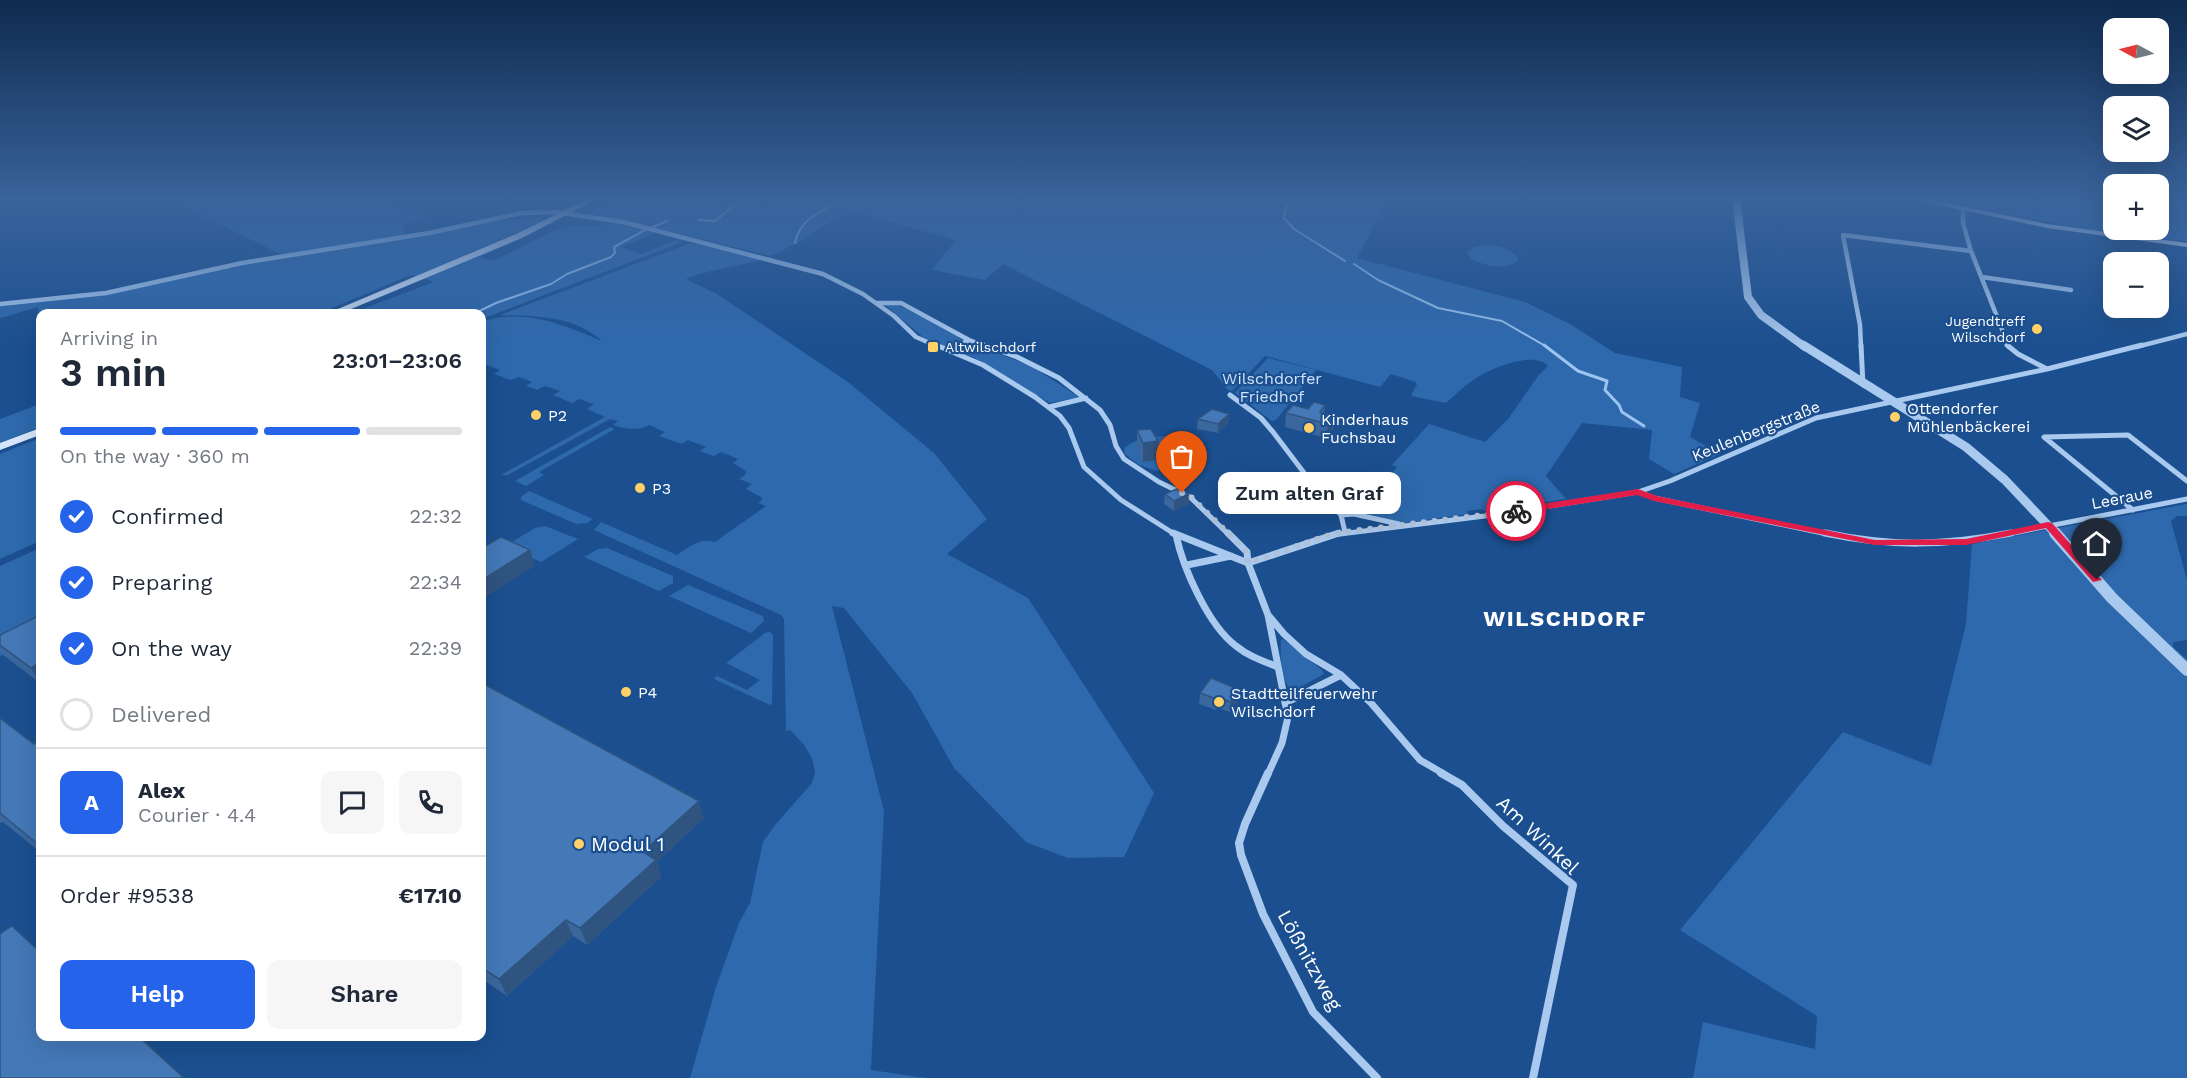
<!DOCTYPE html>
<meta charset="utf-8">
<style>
body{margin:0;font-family:"Work Sans",sans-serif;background:#f6f6f7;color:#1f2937;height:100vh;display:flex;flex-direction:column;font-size:22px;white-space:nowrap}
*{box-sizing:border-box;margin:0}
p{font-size:20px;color:#747a83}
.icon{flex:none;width:33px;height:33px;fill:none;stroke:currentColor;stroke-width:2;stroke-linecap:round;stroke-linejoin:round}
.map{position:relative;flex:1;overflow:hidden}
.sheet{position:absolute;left:36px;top:309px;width:450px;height:732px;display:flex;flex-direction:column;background:#fff;border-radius:12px;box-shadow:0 6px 24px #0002}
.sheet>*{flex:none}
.needle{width:39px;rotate:277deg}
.controls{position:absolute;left:2103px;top:18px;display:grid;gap:12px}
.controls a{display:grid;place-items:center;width:66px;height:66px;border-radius:12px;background:#fff;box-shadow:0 6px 24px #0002;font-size:30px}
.pin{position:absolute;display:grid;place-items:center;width:51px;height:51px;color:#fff;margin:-62px -26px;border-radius:50% 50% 50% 0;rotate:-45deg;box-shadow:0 0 6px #0007}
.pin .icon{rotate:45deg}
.courier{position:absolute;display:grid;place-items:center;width:60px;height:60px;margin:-30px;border:4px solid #e11d48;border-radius:50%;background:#fff;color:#222;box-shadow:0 2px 8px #0007}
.bubble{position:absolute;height:42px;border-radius:12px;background:#fff;box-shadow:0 6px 24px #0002;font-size:20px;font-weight:600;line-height:42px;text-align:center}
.summary em{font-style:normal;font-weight:600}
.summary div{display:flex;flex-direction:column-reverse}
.summary{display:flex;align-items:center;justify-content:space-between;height:102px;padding:0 24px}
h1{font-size:39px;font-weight:600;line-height:45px}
.bar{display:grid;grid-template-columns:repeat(4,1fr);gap:9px 6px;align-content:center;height:72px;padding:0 24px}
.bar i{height:8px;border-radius:4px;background:#e0e1e3}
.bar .current{background:#2563eb}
.bar p{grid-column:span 4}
.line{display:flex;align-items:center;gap:15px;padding:0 24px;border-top:2px solid #e0e1e3}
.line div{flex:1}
.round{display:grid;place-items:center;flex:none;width:63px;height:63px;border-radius:12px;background:#f6f6f7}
ol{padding:0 24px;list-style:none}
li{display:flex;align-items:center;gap:18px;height:66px}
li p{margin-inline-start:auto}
li .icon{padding:6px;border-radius:50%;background:#2563eb;color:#fff;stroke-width:4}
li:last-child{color:#747a83}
li i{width:33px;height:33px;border:3px solid #e0e1e3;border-radius:50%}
.button{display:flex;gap:12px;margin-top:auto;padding:12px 24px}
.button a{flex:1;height:69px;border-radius:12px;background:#2563eb;color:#fff;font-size:24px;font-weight:600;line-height:69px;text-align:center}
.button a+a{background:#f6f6f7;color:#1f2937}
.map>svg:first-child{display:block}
.green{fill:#2e69ad}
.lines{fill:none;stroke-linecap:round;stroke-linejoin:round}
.stream-far1{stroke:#9cc4f0;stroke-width:2}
.stream{stroke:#9cc4f0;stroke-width:3}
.minor-far3{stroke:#a9c9ee;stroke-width:4.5}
.minor-far2{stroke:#a9c9ee;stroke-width:5}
.minor-far1{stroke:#a9c9ee;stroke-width:7}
.minor{stroke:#a9c9ee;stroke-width:8}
.tertiary-far2{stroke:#a9c9ee;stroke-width:8}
.tertiary-far1{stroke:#a9c9ee;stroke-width:9}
.tertiary{stroke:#a9c9ee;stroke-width:12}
.secondary{fill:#d6e6fa;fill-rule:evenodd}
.wall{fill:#3a679d}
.shaded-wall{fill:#305480}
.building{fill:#4478b7;stroke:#305480;stroke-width:1.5}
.route{fill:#e11d48}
.done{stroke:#afc1d8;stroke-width:6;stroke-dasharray:0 10.8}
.poi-dot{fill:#ffd166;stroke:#1b4f8f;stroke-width:2}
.labels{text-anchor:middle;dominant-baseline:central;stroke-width:4.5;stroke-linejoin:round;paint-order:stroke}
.far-poi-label{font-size:14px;fill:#fff;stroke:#1b4f8f;text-anchor:end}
.park-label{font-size:16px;fill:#cfe3fa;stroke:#1b4f8f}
.poi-label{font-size:16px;fill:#fff;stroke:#1b4f8f;text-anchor:start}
.street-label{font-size:16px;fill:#fff;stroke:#1b4f8f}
.near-street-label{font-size:20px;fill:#fff;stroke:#1b4f8f}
.near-poi-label{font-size:20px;fill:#fff;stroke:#1b4f8f;text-anchor:start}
.district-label{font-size:22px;font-weight:bold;letter-spacing:1.5px;fill:#fff;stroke:#1b4f8f}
</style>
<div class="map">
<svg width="2187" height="1078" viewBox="0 0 2187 1078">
<rect width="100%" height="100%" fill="#1b4f8f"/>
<path class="green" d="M167,198H383L427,216L402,225L406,235L282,255Z
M612,198H719L720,202C736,204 744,199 759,200V204L767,202V198H1389L1357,258L1525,302L1572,325L1615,353L1682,367L1680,397L1700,403L1690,437L1720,454L1674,474L1649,459L1652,430L1582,423L1546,476L1566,499L1484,511L1482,509L1467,511L1468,514L1405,523L1360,512L1397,467L1392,465L1429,424L1485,442L1508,419L1538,376L1548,366C1533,350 1488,369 1472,381C1463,387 1455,395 1446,403L1411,396L1417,384L1415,382L1391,374L1380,387L1265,356L1232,391L1228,390L1212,370L1003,264L985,280L932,270L956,240L862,214L840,215L800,242L770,256L624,220L588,214L590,210Z
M1943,198H2113L2114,230H2158L2159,198H2187V205L2175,203L2187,210V242L2098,231L1945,203Z
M544,216L542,222L466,254L476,256L552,223H554L479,257L493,261L555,230L571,225H601L614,223L655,233L621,247L641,254L678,239L680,243L482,319V314L352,313L434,282L425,279L339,313L421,277L411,275L320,313L40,314V321L38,307L0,318V305L84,297L241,265L479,223Z
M691,243L766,259L698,274L686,279L717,294L848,382L934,453L987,519L947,554L1028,598L1154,793L1124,857L1068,858L1026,842L954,768L912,693L844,608L832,606L884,811L871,1070L925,1078H690L716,987L739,923L750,903L763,842L775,825L812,783L815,773L813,761L805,746L790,730L786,731L784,619L781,615L594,530L601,522L677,555C689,547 701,537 715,542L766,506L758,503L762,500L761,497L746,489L752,484L739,479L745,475L746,471L733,463L738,459L721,452L714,456L700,451L706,447L688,440L682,444L659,436L665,432L649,425C639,431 624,429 613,425L618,421L610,419L508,475H501L605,417L587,409L594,404L579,399L572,403L553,395L560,391L545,386L537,390L526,386L532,382L519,377L511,380L494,374L500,370L487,365L482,367V322C521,307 566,325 602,341C573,315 536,316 500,315Z
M1489,245C1501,247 1513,249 1519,260C1504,271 1487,266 1471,259L1467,252L1475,247Z
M893,303L939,325L963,340L948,348L923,337L885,305Z
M968,342L1031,366L1079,397L1050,403L973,357L953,350Z
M1268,358L1316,370L1276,420L1272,421L1235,393Z
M40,404V427L0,443V419Z
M610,427L615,429L539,472L544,475L526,486L515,481Z
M1166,436L1185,443L1183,451L1186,452L1174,463L1157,471L1139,465L1125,454L1124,448C1136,438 1151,437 1166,436Z
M40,438V541L0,559V454Z
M529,491L593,519L587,523L576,524L521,500V497Z
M2187,504V516H2177L2171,521L2187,580V640L2173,642V647L2187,659V1078H1693L1703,1022L1815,1049L1817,1016L1680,930L1843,732L1931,766L1966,624L1972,544Z
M545,526L578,539L541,562L505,546L535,528Z
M40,548V636L0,656V566Z
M607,548L673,576V583L659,591L584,557L598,549Z
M688,585L763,616L764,621L751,633L669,596Z
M770,632L773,635L772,704L770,705L714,679L717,676L747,690L760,680L726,663L765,633Z
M1283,639L1322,670L1324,674L1297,689L1289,688C1281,675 1280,655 1281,640Z"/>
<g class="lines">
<path class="stream-far1" d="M1293,198L1285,209L1284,218L1294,229L1345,261
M698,220L715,221L736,204
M653,227L667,221
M795,243C800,217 823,212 842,198
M1354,264L1378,280L1438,308L1502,321L1547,347
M473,314L496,303L551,284L567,274L611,257L615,253L614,247L645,230"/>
<path class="stream" d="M1544,345L1578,371L1607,381L1605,390L1619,405L1622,412L1644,426"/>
<path class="minor-far3" d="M1963,209V223L1971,251L2009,347
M1982,277L2071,290
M877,303H901L969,340L988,347
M0,304L106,293L242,263L429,233L522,213L556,212L623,222L823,274L863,294L894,316L916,337L939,347
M955,347L969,340
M1861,347L1860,325L1843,235L1971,251
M2136,347L2187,334"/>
<path class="minor-far2" d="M936,345L983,365L1035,397L1060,416L1069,428L1084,467L1121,500L1176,535
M984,345L1017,357L1059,378L1100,410L1110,425L1116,446L1124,459L1159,482L1190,497L1229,535
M1861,345L1863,385
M2007,345L2018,354L2047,369
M947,351L958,345
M1230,395L1261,418L1273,432L1311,482L1341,515L1345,532
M1049,407L1086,398
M1639,492L1654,498L1832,535
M2133,510L2044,437L2128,435L2187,481
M1341,515L1354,514L1399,524
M1332,535L1493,515L1638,492L1670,481L1816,418L2047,369L2142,345
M2003,535L2187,499"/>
<path class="minor-far1" d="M1173,533L1248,563
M1228,533L1247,552L1248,563L1268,615L1288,717L1282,743L1268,774
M1825,533C1892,547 1943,546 2011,533
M1176,535C1183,568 1208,625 1236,646C1248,656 1263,661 1278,667
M1248,563L1339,533
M1187,565L1231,556
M1269,616L1284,634L1306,654L1341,675L1371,703L1420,760L1444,774
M1285,703L1341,675"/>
<path class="minor" d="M1268,773L1245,824L1239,843L1241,855L1263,914L1313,1012L1377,1078
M1441,773L1462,785L1503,826L1573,885L1533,1078"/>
<path class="tertiary-far2" d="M1736,198L1748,297L1761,315L1805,347"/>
<path class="tertiary-far1" d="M1803,345L1966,447L2005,480L2057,535"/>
<path class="tertiary" d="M2055,533L2112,598L2187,670"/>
<path class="secondary" d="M590,198H599L522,238L339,314H326L516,234Z
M1907,198H1923L2047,224L2187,243V247L2047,228Z
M40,428V435L0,450V443Z"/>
</g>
<path class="wall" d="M1325,405L1324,413L1335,416L1333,430L1326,438L1285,427L1286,413Z
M1198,419L1228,423L1218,433L1197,429Z
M1137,430L1157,460L1143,462L1137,449Z
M1165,494L1189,504L1174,511L1164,504Z
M40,615V683L3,655L0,651V635Z
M482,683L704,818L657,862L661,877L587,945L573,936L507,996L482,979Z
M1200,693L1239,700L1230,712L1218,708L1216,710L1199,704Z
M0,718L34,744L40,740V852L3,822L0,823Z"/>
<path class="shaded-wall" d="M1229,414L1228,423L1218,433V424Z
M1335,416L1333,430L1326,438L1328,424Z
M1158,441L1157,460L1143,462V443Z
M1189,494V504L1174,511V501Z
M530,550L535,566L482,599V580Z
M40,663V682L31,668Z
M1240,690L1239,700L1230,712L1231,702Z
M1219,697L1218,708L1216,710V699Z
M699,801L704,818L657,862L661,877L587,945L580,928L643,852Z
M566,920L573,936L507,996L499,979Z"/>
<path class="building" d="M1314,402L1325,405L1320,412L1335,416L1328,424L1286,413L1293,405L1308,409Z
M1212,409L1229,414L1218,424L1198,419Z
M1151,429L1158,441L1143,443L1137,430Z
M1179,488L1189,494L1174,501L1165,494Z
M501,537L530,550L482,580V548Z
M40,615V663L31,668L0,645V635Z
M1211,678L1240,690L1231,702L1219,697L1216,699L1200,693Z
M482,683L699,801L643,852L656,860L580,928L566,920L499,979L482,968Z
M0,718L34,744L40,740V846L0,813Z
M12,926L40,952V1036H138L184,1078H0V934Z"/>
<linearGradient id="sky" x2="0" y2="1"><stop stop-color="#0f2b4f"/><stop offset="0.57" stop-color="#39639b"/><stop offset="1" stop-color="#39639b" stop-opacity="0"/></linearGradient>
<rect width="2187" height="349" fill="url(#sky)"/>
<path class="route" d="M1638,489L1657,496L1875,540L1966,539L2048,522L2052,523L2102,580L2093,582L2046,528L1966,545H1875L1654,501L1637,495L1516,514L1511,511L1516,508Z"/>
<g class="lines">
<path class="done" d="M1182,493L1190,496L1247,552L1248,563C1280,554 1312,538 1344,532L1516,511"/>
</g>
<g class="poi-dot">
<circle cx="2037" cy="329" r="6"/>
<rect x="927" y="341" width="12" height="12" rx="3"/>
<circle cx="536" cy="415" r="6"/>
<circle cx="1895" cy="417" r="6"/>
<circle cx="1309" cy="428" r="6"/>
<circle cx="640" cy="488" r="6"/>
<circle cx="626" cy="692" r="6"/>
<circle cx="1219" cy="702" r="6"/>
<circle cx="579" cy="844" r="6"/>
</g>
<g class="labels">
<g class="far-poi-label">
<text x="2025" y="321">Jugendtreff<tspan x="2025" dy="16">Wilschdorf</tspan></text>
<text x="945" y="347" text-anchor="start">Altwilschdorf</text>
</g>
<g class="park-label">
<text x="1272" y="378">Wilschdorfer<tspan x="1272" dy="18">Friedhof</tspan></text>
</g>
<g class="poi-label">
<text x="1907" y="408">Ottendorfer<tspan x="1907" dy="18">Mühlenbäckerei</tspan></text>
<text x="548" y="415">P2</text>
<text x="1321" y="419">Kinderhaus<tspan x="1321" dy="18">Fuchsbau</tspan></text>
<text x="652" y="488">P3</text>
<text x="638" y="692">P4</text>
<text x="1231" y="693">Stadtteilfeuerwehr<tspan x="1231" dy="18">Wilschdorf</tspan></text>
</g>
<g class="street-label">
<text transform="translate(1756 431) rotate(-22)">Keulenbergstraße</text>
<text transform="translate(2122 498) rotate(-11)">Leeraue</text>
</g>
<g class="near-street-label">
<text transform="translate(1538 835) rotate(43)">Am Winkel</text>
<text transform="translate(1310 960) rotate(61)">Lößnitzweg</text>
</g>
<g class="near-poi-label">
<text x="591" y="844">Modul 1</text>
</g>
<g class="district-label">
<text x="1565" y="618">WILSCHDORF</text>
</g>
</g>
</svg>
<div class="controls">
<a><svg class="needle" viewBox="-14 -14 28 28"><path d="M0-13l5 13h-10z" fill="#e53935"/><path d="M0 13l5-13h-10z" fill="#747a83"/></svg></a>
<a><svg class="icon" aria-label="layers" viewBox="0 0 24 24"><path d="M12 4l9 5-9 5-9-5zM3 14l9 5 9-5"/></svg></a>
<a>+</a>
<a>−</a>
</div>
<div class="pin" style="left:1182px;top:493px;background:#ea580c"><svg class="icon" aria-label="bag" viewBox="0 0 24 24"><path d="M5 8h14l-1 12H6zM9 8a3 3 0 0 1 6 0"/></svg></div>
<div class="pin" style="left:2097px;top:580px;background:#1f2937"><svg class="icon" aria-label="home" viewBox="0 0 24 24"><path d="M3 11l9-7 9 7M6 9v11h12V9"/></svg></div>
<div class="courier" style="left:1516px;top:511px"><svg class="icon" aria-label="bike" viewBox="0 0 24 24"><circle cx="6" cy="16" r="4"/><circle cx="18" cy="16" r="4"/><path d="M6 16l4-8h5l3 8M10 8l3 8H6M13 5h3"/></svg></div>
<div class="bubble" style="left:1218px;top:472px;width:183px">Zum alten Graf</div>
<section class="sheet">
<div class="summary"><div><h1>3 min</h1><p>Arriving in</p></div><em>23:01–23:06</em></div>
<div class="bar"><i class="current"></i><i class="current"></i><i class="current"></i><i></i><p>On the way · 360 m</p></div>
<ol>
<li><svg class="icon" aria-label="check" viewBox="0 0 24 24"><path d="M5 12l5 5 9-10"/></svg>Confirmed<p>22:32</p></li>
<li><svg class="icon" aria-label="check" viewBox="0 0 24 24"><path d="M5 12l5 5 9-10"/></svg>Preparing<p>22:34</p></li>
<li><svg class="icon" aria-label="check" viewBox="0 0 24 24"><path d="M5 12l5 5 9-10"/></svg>On the way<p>22:39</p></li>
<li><i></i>Delivered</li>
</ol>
<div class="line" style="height:108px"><b class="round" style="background:#2563eb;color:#fff">A</b><div><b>Alex</b><p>Courier · 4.4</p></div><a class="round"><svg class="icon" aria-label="chat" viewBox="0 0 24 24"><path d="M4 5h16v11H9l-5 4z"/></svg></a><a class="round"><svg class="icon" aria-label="phone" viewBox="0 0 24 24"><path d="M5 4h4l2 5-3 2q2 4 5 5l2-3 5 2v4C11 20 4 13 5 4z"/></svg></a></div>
<div class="line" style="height:78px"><div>Order #9538</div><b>€17.10</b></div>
<div class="button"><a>Help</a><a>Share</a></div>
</section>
</div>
